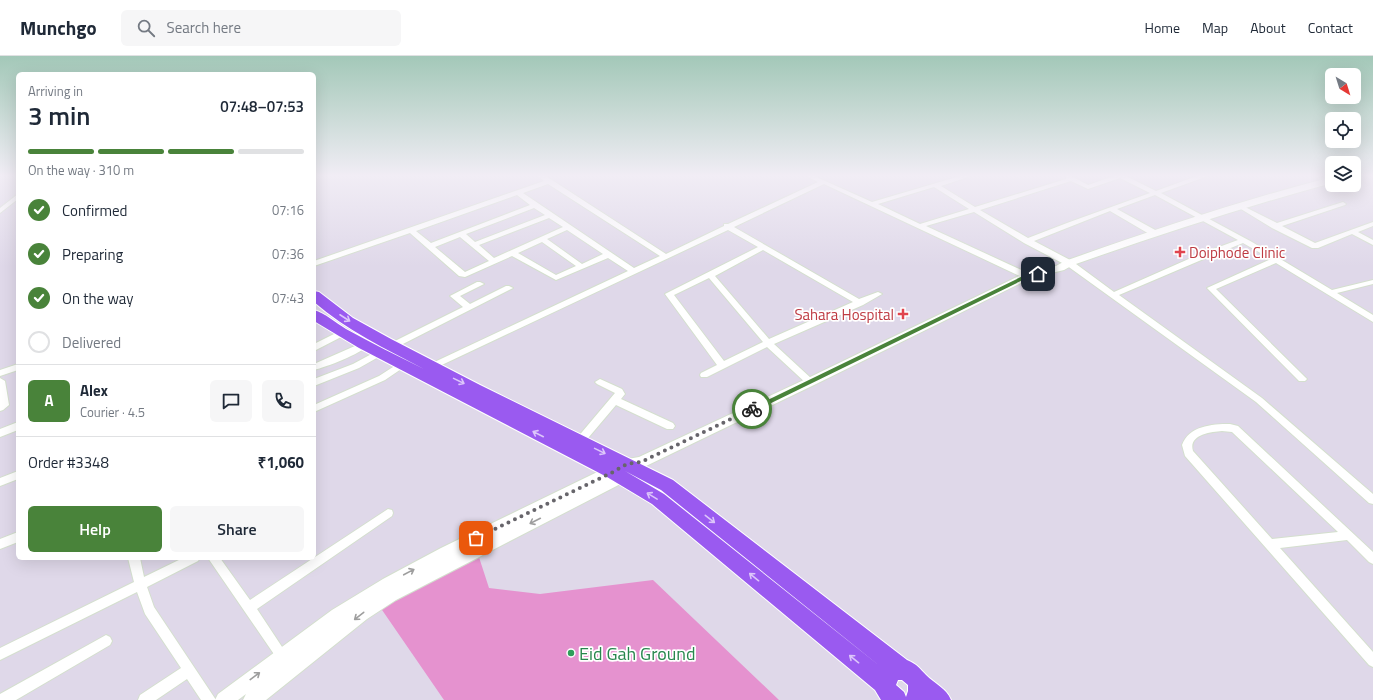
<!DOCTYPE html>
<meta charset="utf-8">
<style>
body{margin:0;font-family:"Titillium Web",sans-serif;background:#f6f6f7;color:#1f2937;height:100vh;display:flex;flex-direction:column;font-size:15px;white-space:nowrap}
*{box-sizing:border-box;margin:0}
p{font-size:13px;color:#747a83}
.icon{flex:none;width:22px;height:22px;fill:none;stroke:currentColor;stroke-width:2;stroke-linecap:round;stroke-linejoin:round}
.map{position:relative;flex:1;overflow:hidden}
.side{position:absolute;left:16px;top:16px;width:300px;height:488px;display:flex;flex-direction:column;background:#fff;border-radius:6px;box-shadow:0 4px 16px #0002}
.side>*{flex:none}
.needle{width:26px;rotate:142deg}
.buttons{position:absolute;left:1325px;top:12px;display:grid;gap:8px}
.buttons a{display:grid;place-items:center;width:36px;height:36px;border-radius:6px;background:#fff;box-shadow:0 4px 16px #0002;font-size:20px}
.pin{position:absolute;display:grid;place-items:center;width:34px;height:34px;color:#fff;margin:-17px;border-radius:8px;box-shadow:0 2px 6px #0006}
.courier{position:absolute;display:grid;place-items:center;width:40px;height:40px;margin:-20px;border:3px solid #49833a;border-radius:50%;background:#fff;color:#222;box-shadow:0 1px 5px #0007}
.head em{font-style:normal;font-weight:600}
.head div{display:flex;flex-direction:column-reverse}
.head{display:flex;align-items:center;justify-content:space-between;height:68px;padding:0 12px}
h1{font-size:26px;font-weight:600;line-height:30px}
.bar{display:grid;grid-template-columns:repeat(4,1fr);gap:6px 4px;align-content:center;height:48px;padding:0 12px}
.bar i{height:5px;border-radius:3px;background:#e0e1e3}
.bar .current{background:#49833a}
.bar p{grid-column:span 4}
.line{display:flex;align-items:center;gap:10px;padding:0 12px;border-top:1px solid #e0e1e3}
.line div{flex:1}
.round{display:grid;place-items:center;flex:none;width:42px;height:42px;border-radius:6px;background:#f6f6f7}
ol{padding:0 12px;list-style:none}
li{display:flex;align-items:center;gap:12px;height:44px}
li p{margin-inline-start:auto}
li .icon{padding:4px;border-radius:50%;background:#49833a;color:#fff;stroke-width:4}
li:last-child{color:#747a83}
li i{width:22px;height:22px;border:2px solid #e0e1e3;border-radius:50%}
.button{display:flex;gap:8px;margin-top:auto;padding:8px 12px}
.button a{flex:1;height:46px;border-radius:6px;background:#49833a;color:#fff;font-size:16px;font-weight:600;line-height:46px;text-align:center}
.button a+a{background:#f6f6f7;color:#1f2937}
header{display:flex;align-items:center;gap:24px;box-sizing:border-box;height:56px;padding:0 20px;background:#fff;border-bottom:1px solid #e0e1e3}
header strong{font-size:19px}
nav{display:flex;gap:22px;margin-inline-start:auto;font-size:14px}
.search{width:280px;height:36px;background:#f6f6f7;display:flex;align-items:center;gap:10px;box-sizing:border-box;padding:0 14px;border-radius:6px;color:#747a83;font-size:15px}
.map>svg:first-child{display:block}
.pitch{fill:#e592cf}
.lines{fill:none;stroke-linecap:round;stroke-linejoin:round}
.minor-casing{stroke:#d4dfce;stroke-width:2}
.tertiary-casing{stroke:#d4dfce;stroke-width:2}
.trunk-casing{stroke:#fff;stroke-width:2}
.minor{fill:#fff;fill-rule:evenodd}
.tertiary{fill:#fff;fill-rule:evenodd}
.trunk{fill:#9a5af0;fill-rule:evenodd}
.oneway{stroke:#dcc5fa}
.oneway2{stroke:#9e9e9e}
.route{fill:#49833a}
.done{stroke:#67656b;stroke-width:4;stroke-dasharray:0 7.2}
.health-dot{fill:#e0444e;stroke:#fff;stroke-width:1.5}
.leisure-dot{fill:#2e9e5b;stroke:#fff;stroke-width:1.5}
.labels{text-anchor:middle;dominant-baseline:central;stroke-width:3.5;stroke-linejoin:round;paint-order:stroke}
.health-label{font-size:15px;fill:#be3a42;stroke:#fff;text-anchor:start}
.near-leisure-label{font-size:18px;fill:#27864d;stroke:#fff;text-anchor:start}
</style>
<header>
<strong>Munchgo</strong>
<div class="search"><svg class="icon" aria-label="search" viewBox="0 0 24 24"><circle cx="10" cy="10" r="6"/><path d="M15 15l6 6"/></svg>Search here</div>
<nav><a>Home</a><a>Map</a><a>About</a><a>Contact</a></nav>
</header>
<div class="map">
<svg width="1373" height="644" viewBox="0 0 1373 644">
<rect width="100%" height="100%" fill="#dfd8e9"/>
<path class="pitch" d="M477,495L489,532L540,538L653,524L779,644H444L380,551Z"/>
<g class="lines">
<g class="minor-casing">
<path id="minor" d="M538,120H545L552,124L666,198L724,170V168H728L818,126L806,120H814L872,146L960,120H969L968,121L941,130L975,151L1066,123V120H1071L1088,129L1114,120H1126L1156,135L1197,120H1206L1205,121L1161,137L1252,186L1332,234L1373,224V228L1337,237L1373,259V266L1276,207L1216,233L1305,321L1307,323L1305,325H1299L1207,232L1271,203L1243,187L1206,202L1119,239L1262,342L1373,438V448L1369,447L1256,346L1066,209L1024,187L974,156L926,170L1030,218L1031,220L1030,222H1024L824,128L734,171L859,243L878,236L882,238L863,249L774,288L813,324L815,326L810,329L807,328L767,291L707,321H701L700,319L701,317L717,309L665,238L758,191L728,174L429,315L426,314L425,312L426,310L628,215L608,202L556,224L512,200L465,221L459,220L410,177L314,210V205L544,125ZM1120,122L1150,137L1067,167L1028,182L980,154L1071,125L1088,133ZM548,128L660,200L634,212L523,137ZM934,131L969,153L920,168L878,148ZM517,139L530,149L431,187L416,175ZM1155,139L1238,184L1200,198L1114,236L1072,205L1034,185L1110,155L1151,179H1157V175L1117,153ZM534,152L545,159L475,186L466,178ZM549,162L563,171L494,202L479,189ZM567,174L603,198L582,208L547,183ZM460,181L489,205L465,216L435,191ZM542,186L576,210L556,219L518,197ZM763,194L853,246L769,283L715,220ZM709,222L763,286L724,305L674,239Z
M1314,120H1321L1329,125L1324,126Z
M18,138V143L0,157V152Z
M1343,146L1346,148L1345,149L1282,170L1315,187L1373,166V170L1358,176L1373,184V189L1352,178L1318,192H1312L1272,172L1236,150L1237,149H1241L1277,167Z
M477,226H480L484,228L460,240L470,248L506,230H509L513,232L395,292H389L388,290L389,288L463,251L450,240Z
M342,274L345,275L346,277L345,279L314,295V288Z
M364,286L367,287L368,289C361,298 326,311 314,314V308Z
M379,294L382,295L383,297L382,299L359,312L314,330V323L353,308Z
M407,302L411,305L410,307L385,324L314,356V349L379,320Z
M18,308V314L0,320V314Z
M0,322L5,325L9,349L3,354L0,355Z
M600,323L622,333L625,338L621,343L673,367L675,370L673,373H667L616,349L583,388H577L575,385L577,382L615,337L597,328L595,326Z
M18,366V374L0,381V373Z
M1230,368L1238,370L1373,496V508L1369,506L1347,484L1280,492L1373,596V611L1369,609L1185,400L1182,389C1189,370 1211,368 1230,368ZM1222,375L1232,376L1338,476L1272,483L1193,395C1188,379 1210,376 1222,375Z
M18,415V423L0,430V422Z
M388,453L392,454L393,457L392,460L257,553L290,603L288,607L284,609L280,607L208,502H220L250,544Z
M18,476V486L0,493V483Z
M128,502H140L144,521L183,502H200L198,505L147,531L154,551L216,644H201L187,623L156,644H138L140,639L181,612L145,558L137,536L0,604V592L134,526Z
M106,579L110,581L112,585L110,589L16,644H0V638Z"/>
</g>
<g class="tertiary-casing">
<path id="tertiary" d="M1332,121V127C1244,151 1158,179 1073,209L1064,214L1031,222L814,329L646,410L630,413L634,418L632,422L396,544L367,563L266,644H243L246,638L238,644H215L218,638L332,554L383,523L441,492L622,404L639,401L806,323L1023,218L1056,210L1065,205C1153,174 1242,144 1332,121Z"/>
</g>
<g class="trunk-casing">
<path id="trunk" d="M314,235L319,236L353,262L391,283L480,329L673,424L907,604C918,609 919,612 926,619C935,628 946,632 951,644H881L875,634L652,448L607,421L359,292L314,265V254C325,257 336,267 346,273C371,287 398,300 424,313C386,293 346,274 314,246ZM625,415L661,434L881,611L664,438ZM898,624H902L908,629V635L906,641L904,636L896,629Z"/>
</g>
<use href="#minor" class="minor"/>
<use href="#tertiary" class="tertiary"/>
<use href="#trunk" class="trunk"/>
</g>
<defs><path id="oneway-shaft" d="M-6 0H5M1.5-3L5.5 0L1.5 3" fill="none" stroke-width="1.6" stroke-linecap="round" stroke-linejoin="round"/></defs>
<g class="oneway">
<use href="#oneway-shaft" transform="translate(345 262) rotate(33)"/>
<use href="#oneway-shaft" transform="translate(459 325) rotate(26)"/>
<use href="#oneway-shaft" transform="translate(538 378) rotate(-153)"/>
<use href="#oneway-shaft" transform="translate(600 395) rotate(26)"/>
<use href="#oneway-shaft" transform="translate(652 440) rotate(-149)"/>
<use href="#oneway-shaft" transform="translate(710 463) rotate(38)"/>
<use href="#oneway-shaft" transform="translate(754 521) rotate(-141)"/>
<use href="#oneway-shaft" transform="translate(854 603) rotate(-141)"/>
</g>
<g class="oneway2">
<use href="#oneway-shaft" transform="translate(535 465) rotate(153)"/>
<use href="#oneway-shaft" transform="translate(409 516) rotate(-28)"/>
<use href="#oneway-shaft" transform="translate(359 560) rotate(142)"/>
<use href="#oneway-shaft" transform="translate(255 620) rotate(-37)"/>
</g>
<linearGradient id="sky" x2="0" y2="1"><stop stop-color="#a3c8b8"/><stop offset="0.57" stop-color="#f1edf5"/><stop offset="1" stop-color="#f1edf5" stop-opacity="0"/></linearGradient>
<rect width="1373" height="210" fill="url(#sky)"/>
<path class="route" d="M1038,216L1041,218L1040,219L1029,221L755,355H750L749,353L1025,219Z"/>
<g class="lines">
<path class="done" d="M476,482L613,416L627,408L641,406L752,353"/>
</g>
<g class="health-dot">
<path d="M1178 190h4v4h4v4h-4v4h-4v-4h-4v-4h4z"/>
<path d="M901 252h4v4h4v4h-4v4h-4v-4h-4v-4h4z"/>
</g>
<circle class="leisure-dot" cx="571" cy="597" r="4"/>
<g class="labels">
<g class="health-label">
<text x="1189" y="196">Doiphode Clinic</text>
<text x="894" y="258" text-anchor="end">Sahara Hospital</text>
</g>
<g class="near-leisure-label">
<text x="579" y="597">Eid Gah Ground</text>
</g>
</g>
</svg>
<div class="buttons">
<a><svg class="needle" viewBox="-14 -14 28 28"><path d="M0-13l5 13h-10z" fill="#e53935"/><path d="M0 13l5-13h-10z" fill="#747a83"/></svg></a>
<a><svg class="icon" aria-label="locate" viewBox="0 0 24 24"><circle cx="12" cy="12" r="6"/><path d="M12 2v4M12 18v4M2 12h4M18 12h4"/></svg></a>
<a><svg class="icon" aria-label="layers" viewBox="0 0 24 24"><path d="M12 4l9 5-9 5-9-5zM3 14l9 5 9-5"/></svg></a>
</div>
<div class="pin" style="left:476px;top:482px;background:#ea580c"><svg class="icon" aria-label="bag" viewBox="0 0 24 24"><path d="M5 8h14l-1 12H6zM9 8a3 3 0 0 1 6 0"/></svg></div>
<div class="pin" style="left:1038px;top:218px;background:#1f2937"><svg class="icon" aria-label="home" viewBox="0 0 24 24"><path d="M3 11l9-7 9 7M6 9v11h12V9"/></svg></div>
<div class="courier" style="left:752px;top:353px"><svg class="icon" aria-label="bike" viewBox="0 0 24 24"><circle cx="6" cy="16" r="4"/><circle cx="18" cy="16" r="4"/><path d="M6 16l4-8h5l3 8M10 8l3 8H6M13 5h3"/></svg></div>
<section class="side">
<div class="head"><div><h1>3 min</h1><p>Arriving in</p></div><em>07:48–07:53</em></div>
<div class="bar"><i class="current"></i><i class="current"></i><i class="current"></i><i></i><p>On the way · 310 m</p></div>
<ol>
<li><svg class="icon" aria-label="check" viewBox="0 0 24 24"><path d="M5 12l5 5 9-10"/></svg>Confirmed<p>07:16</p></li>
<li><svg class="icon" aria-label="check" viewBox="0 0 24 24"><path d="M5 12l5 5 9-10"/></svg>Preparing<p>07:36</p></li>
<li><svg class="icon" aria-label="check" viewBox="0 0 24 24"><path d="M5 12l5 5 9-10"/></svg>On the way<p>07:43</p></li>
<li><i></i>Delivered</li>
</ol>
<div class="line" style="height:72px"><b class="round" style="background:#49833a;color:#fff">A</b><div><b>Alex</b><p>Courier · 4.5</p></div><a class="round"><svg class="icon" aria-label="chat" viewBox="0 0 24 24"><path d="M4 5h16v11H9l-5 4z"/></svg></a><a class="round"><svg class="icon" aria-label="phone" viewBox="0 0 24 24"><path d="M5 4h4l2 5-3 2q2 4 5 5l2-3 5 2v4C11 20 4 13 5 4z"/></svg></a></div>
<div class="line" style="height:52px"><div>Order #3348</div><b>₹1,060</b></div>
<div class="button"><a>Help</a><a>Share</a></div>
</section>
</div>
